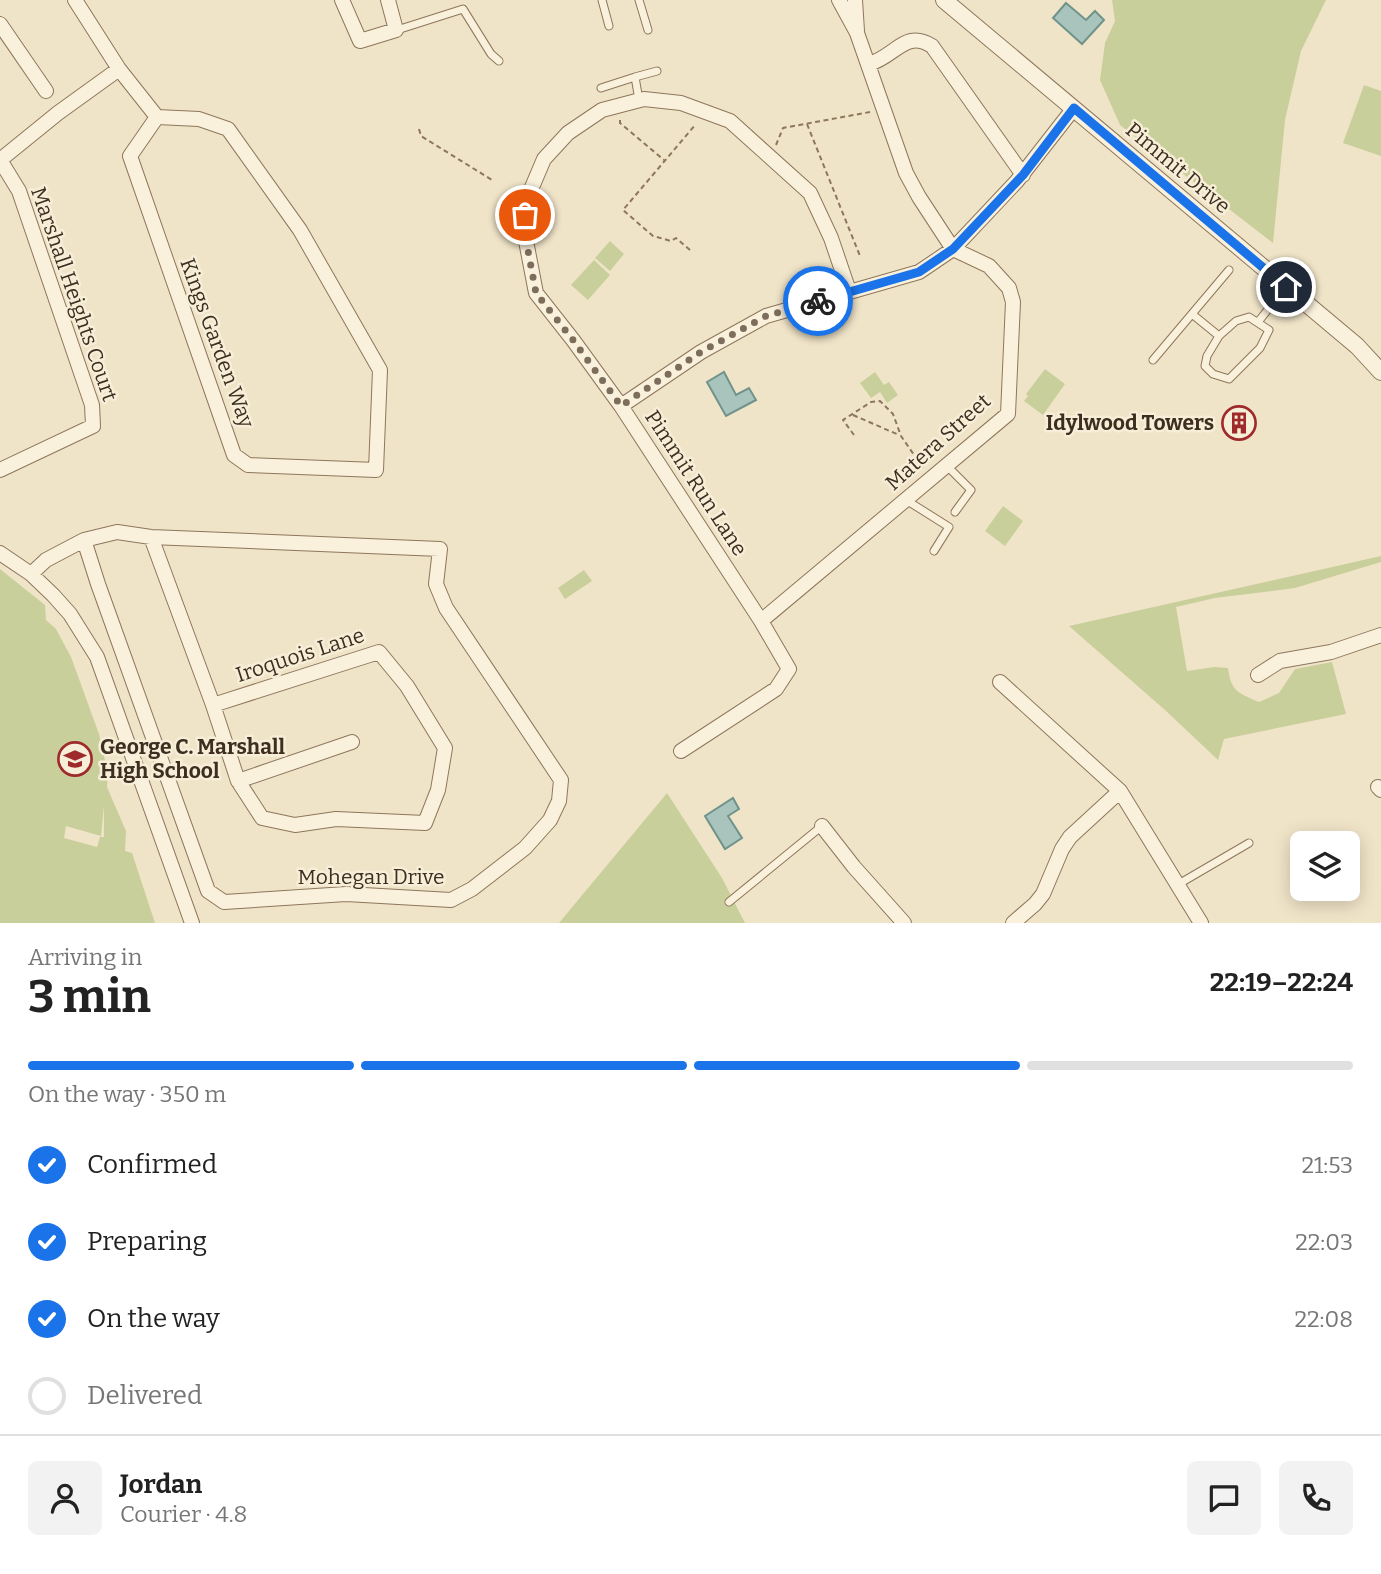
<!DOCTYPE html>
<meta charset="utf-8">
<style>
body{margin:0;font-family:Bitter,serif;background:#f2f2f2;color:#222;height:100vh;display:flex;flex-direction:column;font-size:26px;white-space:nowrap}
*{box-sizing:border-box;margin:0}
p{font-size:23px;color:#767676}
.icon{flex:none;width:38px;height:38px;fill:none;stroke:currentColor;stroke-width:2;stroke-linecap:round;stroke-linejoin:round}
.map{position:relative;height:923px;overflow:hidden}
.sheet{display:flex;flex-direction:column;background:#fff;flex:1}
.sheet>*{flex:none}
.fabs{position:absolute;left:1290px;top:831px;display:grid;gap:14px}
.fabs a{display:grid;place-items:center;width:70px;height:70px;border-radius:10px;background:#fff;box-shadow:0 4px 18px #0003;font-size:35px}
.pin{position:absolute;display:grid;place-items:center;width:60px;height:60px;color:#fff;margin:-30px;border:4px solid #fff;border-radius:50%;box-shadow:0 2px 7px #0007}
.courier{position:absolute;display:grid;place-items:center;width:70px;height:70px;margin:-35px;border:5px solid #1a73e8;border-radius:50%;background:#fff;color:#222;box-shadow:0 2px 9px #0007}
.headline em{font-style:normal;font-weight:700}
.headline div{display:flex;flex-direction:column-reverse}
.headline{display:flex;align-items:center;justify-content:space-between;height:119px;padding:0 28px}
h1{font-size:46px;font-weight:700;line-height:52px}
.bar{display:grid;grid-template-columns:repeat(4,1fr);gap:10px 7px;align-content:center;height:84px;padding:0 28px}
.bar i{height:9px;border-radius:5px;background:#e0e0e0}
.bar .selected{background:#1a73e8}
.bar p{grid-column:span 4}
.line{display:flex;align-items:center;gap:18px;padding:0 28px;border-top:2px solid #e0e0e0}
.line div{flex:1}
.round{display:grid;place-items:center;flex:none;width:74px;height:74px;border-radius:10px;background:#f2f2f2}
ol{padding:0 28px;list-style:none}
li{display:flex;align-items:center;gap:21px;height:77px}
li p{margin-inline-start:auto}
li .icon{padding:7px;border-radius:50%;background:#1a73e8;color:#fff;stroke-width:4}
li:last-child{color:#767676}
li i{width:38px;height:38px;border:4px solid #e0e0e0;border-radius:50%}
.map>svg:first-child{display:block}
.green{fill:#c9cf9b;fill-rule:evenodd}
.water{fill:#a9c4bc;stroke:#6f938a;stroke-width:2}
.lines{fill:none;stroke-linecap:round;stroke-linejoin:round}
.service-casing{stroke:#8d765c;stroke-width:9}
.minor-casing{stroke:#8d765c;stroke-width:16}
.tertiary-casing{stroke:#8d765c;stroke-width:18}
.path{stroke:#8d765c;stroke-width:2;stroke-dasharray:5 3.5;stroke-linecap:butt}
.service{stroke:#faf1dc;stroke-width:7}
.minor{stroke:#faf1dc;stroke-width:14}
.tertiary{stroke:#faf1dc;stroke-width:16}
.done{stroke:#7c6e5b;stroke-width:7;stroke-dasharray:0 12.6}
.route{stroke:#1a73e8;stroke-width:9}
.labels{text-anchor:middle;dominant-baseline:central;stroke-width:5;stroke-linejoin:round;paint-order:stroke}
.street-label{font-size:21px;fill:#3d2e20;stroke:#f7eed8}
.poi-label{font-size:21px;font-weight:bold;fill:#3d2e20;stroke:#f7eed8;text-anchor:end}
</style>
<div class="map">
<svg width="1381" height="923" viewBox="0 0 1381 923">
<rect width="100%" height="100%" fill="#f0e4c8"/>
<path class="green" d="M1112,0H1326L1301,51L1285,120L1273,243L1120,125L1100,80L1105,43L1115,21Z
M1364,85L1381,91V156L1343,143Z
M610,241L624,254L610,271L595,258Z
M594,260L610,275L588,300L571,285Z
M1045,369L1065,384L1043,415L1024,401L1028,396L1026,394Z
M875,372L884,385L889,382L898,395L887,403L880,392L871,398L860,383Z
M1003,506L1023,521L1005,546L985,531Z
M1381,556V562L1295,588L1215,598L1176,607L1187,671L1214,667L1228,668C1231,692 1239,693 1259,702L1279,693L1295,669L1332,662L1346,714L1224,739L1218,760L1165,710L1069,626Z
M0,569L45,605L46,620L56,629L71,657L99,734L108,773L107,787L126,831L125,851L132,853L155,923H0ZM104,806V837H100L97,847L64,838L66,826L101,836Z
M584,570L592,581L565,599L558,588Z
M667,793L722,878L745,923H559Z"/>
<path class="water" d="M1066,3L1086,20L1095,11L1104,20L1082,44L1053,18Z
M724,372L736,395L749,388L756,400L726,416L707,382Z
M733,798L739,809L728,816L742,838L725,849L705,816Z"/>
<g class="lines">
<g class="service-casing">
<path id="service" d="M602,0L609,26
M639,0L648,30
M397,30L463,9L491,54L499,61
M635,77L657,71
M601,88L635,77L639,100
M1192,314L1219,336L1236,321L1249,317L1269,330L1260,348L1229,379L1213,374L1205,366L1207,356L1219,336
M1258,322L1286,287
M1153,360L1229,270
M947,466L971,490L955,512
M906,500L949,527L934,551
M1177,885L1249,843
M729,902L822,826"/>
</g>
<g class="minor-casing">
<path id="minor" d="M75,0L119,69L157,117
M342,0L360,41L396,30L388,0
M855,0L857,31
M0,24L46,91
M869,64C896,56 905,29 932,46L1023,175
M157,117L199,119L228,129L300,230L380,370L376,470L248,465L234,455L130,156Z
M0,160L58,113L119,69
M621,406L701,352L766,316L919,272L953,249L1017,181L1074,108
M0,470L93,426L92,405L19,191L0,160
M151,537L213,705L238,781L262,818L295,825L336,819L425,823L438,790L445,748L407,686L379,652L213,705
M0,553L31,574L53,595L70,614L97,657L192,923
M31,574L46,560L84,540L98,584L208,891L224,902L346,894L451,900L472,889L525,848L550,820L559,801L561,780L446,608L436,584L440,549L151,537L117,532L84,540
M761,621L1008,414L1013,302L1009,288L989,266L953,249L919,197L906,173L857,33L839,0
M1258,675L1280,661L1331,652L1381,635
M1000,682L1120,791L1201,923
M681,751L776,689L789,669L761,621L621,406L573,340L536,293L526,241L525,215L530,192L544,159L568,133L602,110L644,99L681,103L730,121L810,193L831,238L849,291
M238,781L352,742
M1378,787L1381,790
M822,826L854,867L904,923
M1013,923L1035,904L1043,894L1062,849L1070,837L1120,791"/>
</g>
<g class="tertiary-casing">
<path id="tertiary" d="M944,0L1357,346L1381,372"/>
</g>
<path class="path" d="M620,120V123L664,160
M807,124L860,256
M419,129L421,136L492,180
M776,145L783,128L870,112
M690,250L676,238L671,241L653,236L623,210L696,124
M853,415L899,435
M854,435L843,420L871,402L880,401L893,414L901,436L923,468"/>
<use href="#service" class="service"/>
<use href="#minor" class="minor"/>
<use href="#tertiary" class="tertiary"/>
</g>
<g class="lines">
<path class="done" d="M525,215L526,240L536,293L573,340L621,406L701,352L766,316L818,301"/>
<path class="route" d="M818,301L919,272L953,249L1023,175L1074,108L1286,287"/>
</g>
<defs>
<g id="building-ring" transform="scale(1.75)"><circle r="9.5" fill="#f7eed8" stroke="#9e2a2b" stroke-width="1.5"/><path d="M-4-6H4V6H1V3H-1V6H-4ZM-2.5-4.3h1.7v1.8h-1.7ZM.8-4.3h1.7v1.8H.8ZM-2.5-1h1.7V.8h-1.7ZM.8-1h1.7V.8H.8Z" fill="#9e2a2b"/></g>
<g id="school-ring" transform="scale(1.75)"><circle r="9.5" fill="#f7eed8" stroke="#9e2a2b" stroke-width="1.5"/><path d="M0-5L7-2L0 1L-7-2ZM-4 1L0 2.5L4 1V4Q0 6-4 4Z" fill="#9e2a2b"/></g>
</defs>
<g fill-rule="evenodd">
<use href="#building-ring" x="1239" y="423"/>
<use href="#school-ring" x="75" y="759"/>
</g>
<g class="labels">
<g class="street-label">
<text transform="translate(1178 168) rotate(40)">Pimmit Drive</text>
<text transform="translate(74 294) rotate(71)">Marshall Heights Court</text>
<text transform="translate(217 343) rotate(70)">Kings Garden Way</text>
<text transform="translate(938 442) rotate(-42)">Matera Street</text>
<text transform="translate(696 483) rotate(57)">Pimmit Run Lane</text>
<text transform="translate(300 655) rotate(-18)">Iroquois Lane</text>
<text x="371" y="877">Mohegan Drive</text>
</g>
<g class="poi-label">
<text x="1214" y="423">Idylwood Towers</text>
<text x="100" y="747" text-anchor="start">George C. Marshall<tspan x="100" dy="24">High School</tspan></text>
</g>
</g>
</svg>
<div class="fabs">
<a><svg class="icon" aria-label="layers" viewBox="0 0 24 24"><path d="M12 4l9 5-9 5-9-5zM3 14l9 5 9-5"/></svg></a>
</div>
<div class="pin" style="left:525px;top:215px;background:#ea580c"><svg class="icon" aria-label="bag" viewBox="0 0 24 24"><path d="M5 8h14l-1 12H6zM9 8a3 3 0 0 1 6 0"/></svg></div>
<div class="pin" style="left:1286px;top:287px;background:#1f2937"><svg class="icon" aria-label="home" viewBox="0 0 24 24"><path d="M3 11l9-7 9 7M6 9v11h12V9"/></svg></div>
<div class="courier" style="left:818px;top:301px"><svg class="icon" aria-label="bike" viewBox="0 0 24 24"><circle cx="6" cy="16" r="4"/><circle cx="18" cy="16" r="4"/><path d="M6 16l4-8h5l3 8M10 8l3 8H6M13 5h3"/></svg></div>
</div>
<section class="sheet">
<div class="headline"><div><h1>3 min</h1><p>Arriving in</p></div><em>22:19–22:24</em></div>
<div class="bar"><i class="selected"></i><i class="selected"></i><i class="selected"></i><i></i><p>On the way · 350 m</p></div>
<ol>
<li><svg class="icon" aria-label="check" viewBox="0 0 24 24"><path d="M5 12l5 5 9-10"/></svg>Confirmed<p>21:53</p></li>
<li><svg class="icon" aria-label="check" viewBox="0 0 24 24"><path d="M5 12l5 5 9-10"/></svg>Preparing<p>22:03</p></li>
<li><svg class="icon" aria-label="check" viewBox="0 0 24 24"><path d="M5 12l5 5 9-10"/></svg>On the way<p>22:08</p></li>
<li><i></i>Delivered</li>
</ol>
<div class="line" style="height:126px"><a class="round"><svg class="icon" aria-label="person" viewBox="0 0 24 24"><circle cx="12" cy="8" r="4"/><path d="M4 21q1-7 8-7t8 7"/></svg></a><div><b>Jordan</b><p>Courier · 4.8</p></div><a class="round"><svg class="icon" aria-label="chat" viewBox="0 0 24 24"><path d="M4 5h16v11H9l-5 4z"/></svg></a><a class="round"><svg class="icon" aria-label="phone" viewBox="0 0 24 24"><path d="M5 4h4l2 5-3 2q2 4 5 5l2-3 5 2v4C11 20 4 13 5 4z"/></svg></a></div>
</section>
